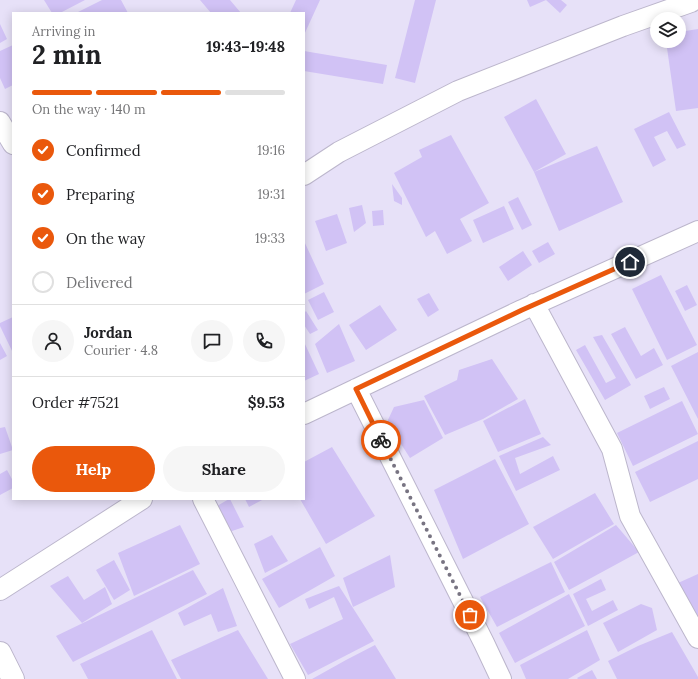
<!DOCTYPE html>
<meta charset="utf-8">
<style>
body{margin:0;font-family:Lora,serif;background:#f6f6f6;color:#202124;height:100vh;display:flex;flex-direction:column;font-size:15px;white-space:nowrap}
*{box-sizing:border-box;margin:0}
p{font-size:13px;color:#757577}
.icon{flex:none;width:22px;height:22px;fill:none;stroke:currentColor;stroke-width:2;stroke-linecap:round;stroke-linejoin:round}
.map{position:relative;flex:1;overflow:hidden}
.drawer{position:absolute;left:12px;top:12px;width:293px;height:488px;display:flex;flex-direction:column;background:#fff;border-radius:0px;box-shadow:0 2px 10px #0003}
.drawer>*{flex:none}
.controls{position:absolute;left:650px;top:12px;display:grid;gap:8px}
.controls a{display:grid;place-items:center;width:36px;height:36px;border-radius:50%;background:#fff;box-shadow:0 2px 10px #0003;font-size:20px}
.pin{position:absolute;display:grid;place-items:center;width:34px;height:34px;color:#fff;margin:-17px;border:2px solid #fff;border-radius:50%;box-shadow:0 1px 4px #0007}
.courier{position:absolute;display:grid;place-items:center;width:40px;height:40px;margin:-20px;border:3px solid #ea580c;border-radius:50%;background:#fff;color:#222;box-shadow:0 1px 5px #0007}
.summary em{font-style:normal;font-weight:800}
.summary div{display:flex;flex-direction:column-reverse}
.summary{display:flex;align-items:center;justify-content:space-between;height:68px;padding:0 20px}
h1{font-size:26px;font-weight:800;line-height:30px}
.bar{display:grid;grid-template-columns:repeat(4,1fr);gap:6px 4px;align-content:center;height:48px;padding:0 20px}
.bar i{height:5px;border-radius:3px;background:#e0e0e0}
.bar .active{background:#ea580c}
.bar p{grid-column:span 4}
.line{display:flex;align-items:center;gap:10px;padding:0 20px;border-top:1px solid #e0e0e0}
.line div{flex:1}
.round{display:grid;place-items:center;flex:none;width:42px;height:42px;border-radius:21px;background:#f6f6f6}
ol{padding:0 20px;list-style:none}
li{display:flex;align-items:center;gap:12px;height:44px}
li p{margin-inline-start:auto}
li .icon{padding:4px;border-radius:50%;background:#ea580c;color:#fff;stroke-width:4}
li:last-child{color:#757577}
li i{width:22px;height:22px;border:2px solid #e0e0e0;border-radius:50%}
.primary-button{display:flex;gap:8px;margin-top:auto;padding:8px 20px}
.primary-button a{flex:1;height:46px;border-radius:24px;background:#ea580c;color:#fff;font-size:16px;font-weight:800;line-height:46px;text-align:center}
.primary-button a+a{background:#f6f6f6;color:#202124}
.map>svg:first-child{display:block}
.building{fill:#d1c2f5}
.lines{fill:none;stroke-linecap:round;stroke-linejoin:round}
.street-casing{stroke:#bcb6cc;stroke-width:22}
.highway-casing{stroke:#bcb6cc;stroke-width:24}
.street{stroke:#fff;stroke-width:20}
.highway{stroke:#fff;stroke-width:22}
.done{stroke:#787482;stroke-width:4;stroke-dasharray:0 7.2}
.route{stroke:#ea580c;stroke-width:5}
</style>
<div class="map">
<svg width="698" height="679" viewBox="0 0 698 679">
<rect width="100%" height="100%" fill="#e7e1f8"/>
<path class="building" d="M44,0H85L60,13H52Z
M102,0H121L128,13H76Z
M200,0H230L241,13H211Z
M296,0H320L304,35V13H290Z
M415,0H436L415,83L395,78Z
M527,0H561L567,5L560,13L546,0L530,7Z
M0,24L7,39L0,43Z
M698,29V108L676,111L666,41H679V32Z
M13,45V85L5,89L0,78V51Z
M304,51L387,65L383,84L304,71Z
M536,99L566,154L534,172L504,117Z
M669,112L686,145L677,149L667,131L654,137L666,160L653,167L634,129Z
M451,135L489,203L460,219L472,241L447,254L435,231L426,237L394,173L422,157L419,150Z
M597,146L623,202L559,231L534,172Z
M392,184L402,198V205L394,201Z
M518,197L532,225L522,230L508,202Z
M362,205L366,223L354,232L349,208Z
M504,206L514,229L483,243L473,220Z
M383,210L384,225L373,226L372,211Z
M337,214L347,243L326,251L315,221Z
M304,241L324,284L304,294Z
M548,242L555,254L539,263L532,251Z
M523,251L532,265L508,281L499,267Z
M661,275L697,345L667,360L632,289Z
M687,285L697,305L685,311L675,291Z
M324,292L334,312L318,320L308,300Z
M429,293L439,310L428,317L417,299Z
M380,305L397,330L366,350L349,325Z
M306,311L318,330L310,334L304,325V313Z
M13,317V353L0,326V323Z
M339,324L355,361L327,373L315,344Z
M625,327L641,356L654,348L663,365L636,379L611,334Z
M602,335L631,385L605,400L576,350L585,345L606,383L616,378L593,337Z
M304,342L319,374L304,381Z
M0,343L7,356L0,360Z
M698,352V419L671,366Z
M492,359L518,399L483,419L445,435L424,396L457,380L459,370Z
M664,387L670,399L650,409L644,396Z
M525,399L541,434L498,452L483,421Z
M424,400L443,438L410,458L387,422L394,407Z
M682,401L698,434L633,466L617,433Z
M5,427L13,450L0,454V428Z
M543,437L551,445L515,458L520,474L553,456L560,470L516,491L499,456Z
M698,441V479L650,502L635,472Z
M332,447L375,516L326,544L300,499H304V462Z
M495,459L529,524L463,559L434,490Z
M7,470L13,481V488L0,495V474Z
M595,493L614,524L553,559L533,527Z
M229,499H230L244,527L226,533L217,506Z
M245,499H264L249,507Z
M180,525L200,564L134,596L118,553Z
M616,525L639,552L569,590L554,562Z
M272,535L288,561L265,573L254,544Z
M320,547L335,576L279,608L262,579Z
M390,555L395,587L353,607L343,578Z
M114,560L130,590L114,600L96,570Z
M551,562L565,592L497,627L480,597Z
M193,570L207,594L73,662L56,636Z
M698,574V617L678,583Z
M68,576L84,600L105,587L112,604L82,623L50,586Z
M601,579L606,590L586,599L592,611L613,600L618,610L588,626L573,594Z
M339,586L374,641L308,675L290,644L343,619L334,597L309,609L305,599Z
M223,588L237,626L218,632L211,614L184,626L178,613Z
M569,594L585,626L515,663L499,633Z
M641,604L652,608L657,630L618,652L603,623Z
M152,630L177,679H88L80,664Z
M238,630L268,679H181L171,660Z
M587,630L600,660L568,679H526L520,665Z
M672,632L698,677V679H617L608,661L638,646Z
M375,645L396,679H312L346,660Z
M592,670L597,679H578L577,678Z"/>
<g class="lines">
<g class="street-casing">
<path id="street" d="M0,122L13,144
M304,175L339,152L458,91L623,26L691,2L694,0
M534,304L612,449L630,516L698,638
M356,389L484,643L501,679
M304,414L522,310L698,231
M203,499L295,679
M0,590L142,499"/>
</g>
<g class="highway-casing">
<path id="highway" d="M0,653L13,679"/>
</g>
<use href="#street" class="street"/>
<use href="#highway" class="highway"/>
</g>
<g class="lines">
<path class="done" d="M381,440L470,615"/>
<path class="route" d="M381,440L356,389L522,310L630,262"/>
</g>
</svg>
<div class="controls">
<a><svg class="icon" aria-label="layers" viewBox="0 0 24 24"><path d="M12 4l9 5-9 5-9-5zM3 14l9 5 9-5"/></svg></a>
</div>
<div class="pin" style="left:470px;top:615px;background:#ea580c"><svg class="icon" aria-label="bag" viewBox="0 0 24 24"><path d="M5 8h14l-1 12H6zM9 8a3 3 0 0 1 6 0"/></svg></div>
<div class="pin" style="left:630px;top:262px;background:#1f2937"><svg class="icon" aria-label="home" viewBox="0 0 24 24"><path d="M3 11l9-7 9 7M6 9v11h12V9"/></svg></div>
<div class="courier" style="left:381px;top:440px"><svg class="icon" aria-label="bike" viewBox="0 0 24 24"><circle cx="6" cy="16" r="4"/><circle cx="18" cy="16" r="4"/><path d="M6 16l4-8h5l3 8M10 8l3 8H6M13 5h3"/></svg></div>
<section class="drawer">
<div class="summary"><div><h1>2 min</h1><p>Arriving in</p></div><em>19:43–19:48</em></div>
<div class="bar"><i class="active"></i><i class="active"></i><i class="active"></i><i></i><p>On the way · 140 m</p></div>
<ol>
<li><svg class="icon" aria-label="check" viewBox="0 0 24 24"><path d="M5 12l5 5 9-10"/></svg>Confirmed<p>19:16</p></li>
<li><svg class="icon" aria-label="check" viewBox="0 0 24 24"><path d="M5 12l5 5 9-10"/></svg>Preparing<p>19:31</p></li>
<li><svg class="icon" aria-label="check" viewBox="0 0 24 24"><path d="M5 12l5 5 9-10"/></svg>On the way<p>19:33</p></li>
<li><i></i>Delivered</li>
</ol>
<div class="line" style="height:72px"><a class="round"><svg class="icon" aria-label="person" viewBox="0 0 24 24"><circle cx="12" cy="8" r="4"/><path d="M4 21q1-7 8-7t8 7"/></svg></a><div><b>Jordan</b><p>Courier · 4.8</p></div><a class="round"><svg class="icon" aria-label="chat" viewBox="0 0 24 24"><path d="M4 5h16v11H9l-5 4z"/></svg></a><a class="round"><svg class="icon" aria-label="phone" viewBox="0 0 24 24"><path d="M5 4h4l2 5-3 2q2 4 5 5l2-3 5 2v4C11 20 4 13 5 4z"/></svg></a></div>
<div class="line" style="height:52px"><div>Order #7521</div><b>$9.53</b></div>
<div class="primary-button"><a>Help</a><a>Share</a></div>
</section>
</div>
